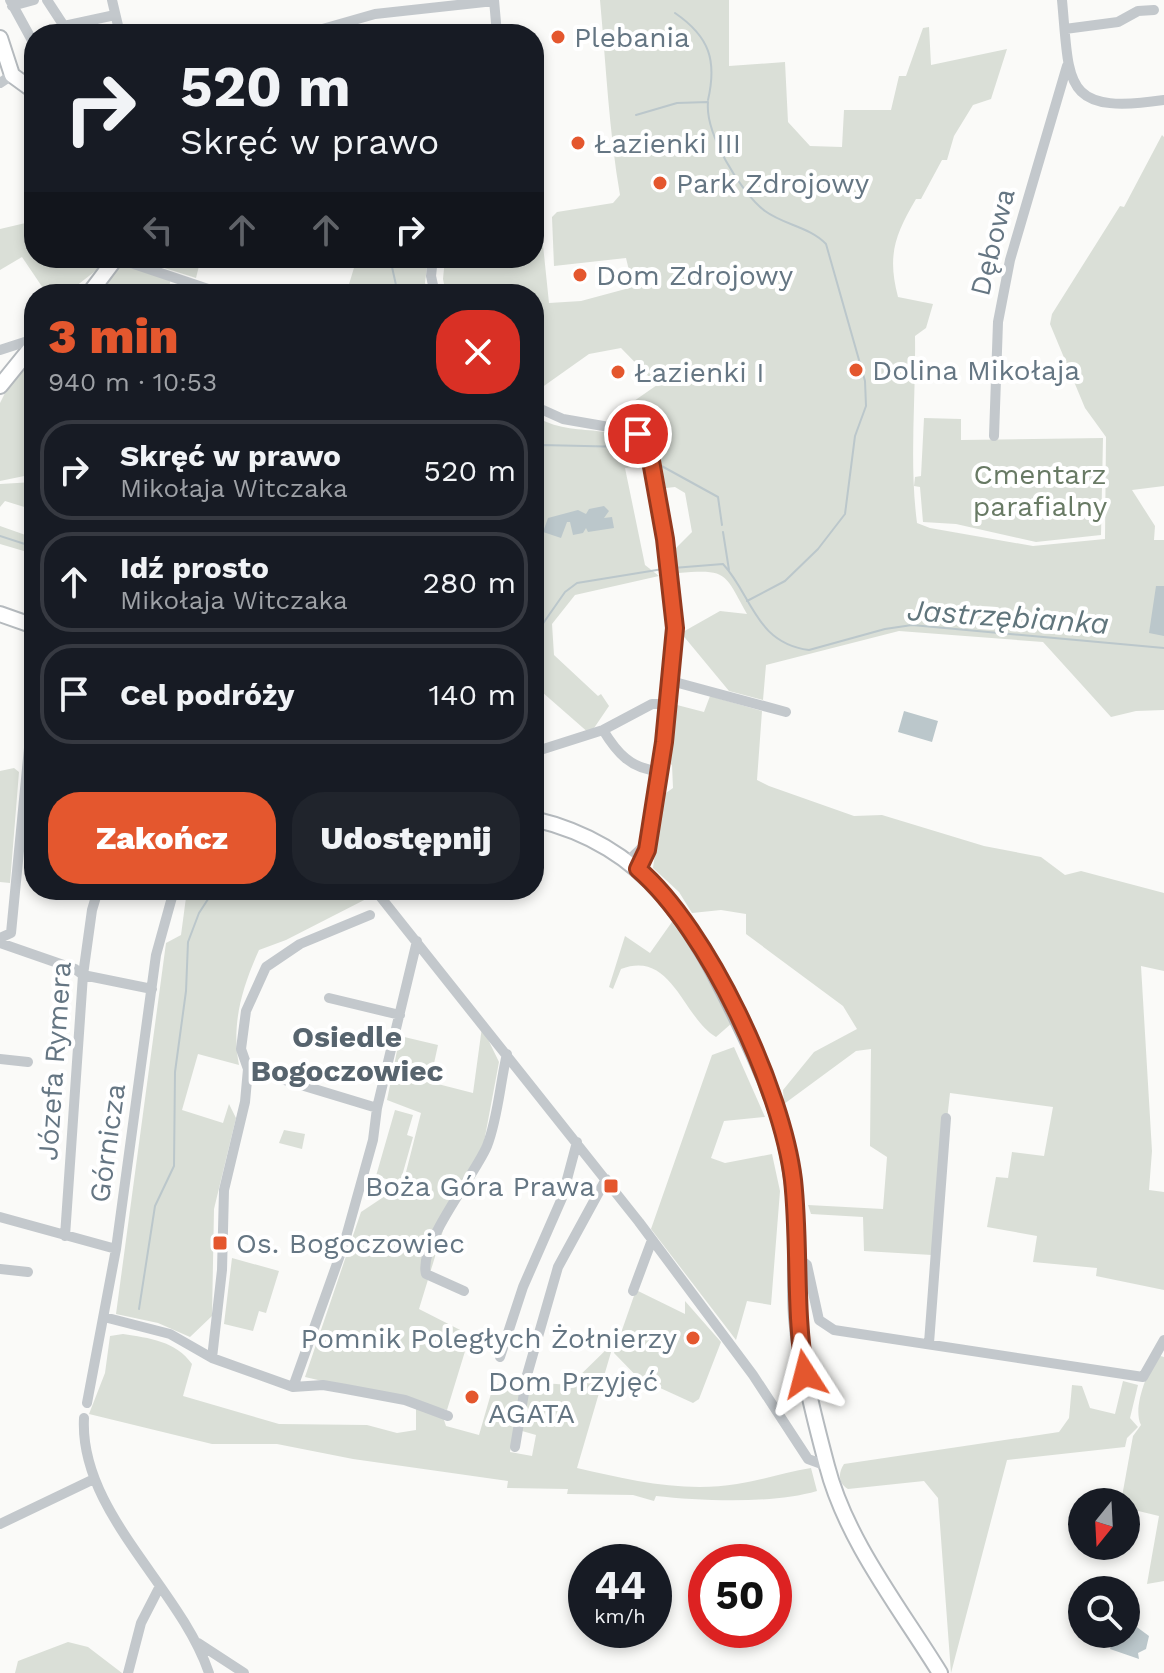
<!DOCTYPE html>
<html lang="pl">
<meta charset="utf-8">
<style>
body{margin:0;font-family:"Work Sans",sans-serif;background:#20242c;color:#f1f3f6;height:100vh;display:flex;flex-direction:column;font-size:30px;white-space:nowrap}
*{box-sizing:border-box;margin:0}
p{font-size:26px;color:#9ea1a6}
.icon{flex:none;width:44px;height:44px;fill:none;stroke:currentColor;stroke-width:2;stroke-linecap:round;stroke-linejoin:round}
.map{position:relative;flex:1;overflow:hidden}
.side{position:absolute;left:24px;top:284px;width:520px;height:616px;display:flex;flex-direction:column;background:#171b24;border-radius:32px;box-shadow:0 4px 12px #0003}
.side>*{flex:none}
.hud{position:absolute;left:24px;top:24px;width:520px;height:244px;border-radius:32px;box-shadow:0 4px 12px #0003;background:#171b24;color:#f1f3f6;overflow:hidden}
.needle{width:52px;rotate:198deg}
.tools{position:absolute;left:1068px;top:1488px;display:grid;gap:16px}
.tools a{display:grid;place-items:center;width:72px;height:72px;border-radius:50%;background:#171b24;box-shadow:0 4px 12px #0003;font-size:40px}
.speed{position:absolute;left:568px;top:1544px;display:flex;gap:16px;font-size:40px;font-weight:700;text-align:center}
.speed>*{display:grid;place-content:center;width:104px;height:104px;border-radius:50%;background:#171b24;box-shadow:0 4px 12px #0003;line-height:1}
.speed small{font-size:20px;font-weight:400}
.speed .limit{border:12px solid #d22;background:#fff;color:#111}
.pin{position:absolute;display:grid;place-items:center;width:68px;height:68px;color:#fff;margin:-34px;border:4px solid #fff;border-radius:50%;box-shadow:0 2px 8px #0007}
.me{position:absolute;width:88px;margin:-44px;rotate:351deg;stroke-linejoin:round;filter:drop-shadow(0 0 6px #0008)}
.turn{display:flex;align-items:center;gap:28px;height:168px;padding:0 24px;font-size:36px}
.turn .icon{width:104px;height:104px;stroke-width:2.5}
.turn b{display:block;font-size:56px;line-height:68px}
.lanes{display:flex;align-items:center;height:76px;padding:0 24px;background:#0003;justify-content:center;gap:40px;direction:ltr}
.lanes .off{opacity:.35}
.round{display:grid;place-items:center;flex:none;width:84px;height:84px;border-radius:32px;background:#20242c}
.summary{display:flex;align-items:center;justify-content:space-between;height:136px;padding:0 24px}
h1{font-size:48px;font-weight:800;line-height:60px;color:#e4572e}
.cta{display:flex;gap:16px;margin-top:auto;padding:16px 24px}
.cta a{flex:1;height:92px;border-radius:32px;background:#e4572e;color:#fff;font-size:32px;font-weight:800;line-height:92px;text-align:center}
.cta a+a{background:#20242c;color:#f1f3f6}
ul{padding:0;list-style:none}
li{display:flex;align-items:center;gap:24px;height:100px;margin:0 16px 12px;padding:0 8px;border:4px solid #363941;border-radius:32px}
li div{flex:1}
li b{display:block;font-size:30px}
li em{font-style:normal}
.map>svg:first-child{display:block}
</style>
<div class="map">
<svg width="1164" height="1673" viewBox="0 0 1164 1673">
<rect width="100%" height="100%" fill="#fafaf8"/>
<!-- green -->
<path fill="#dadfd7" d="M600 0H729V66L785 62 788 122 810 146 842 147 844 110H891L899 76H906L923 28 929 27 931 65 1007 49 991 99 973 105 954 136 947 160H942L921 199H916C895 235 887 255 898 297L933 304 926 328 915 336C916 399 909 461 917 523L930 528 1033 546 1105 539 1106 437 1085 408 1050 324 1052 314 1120 206 1124 207 1162 135 1164 137V486L1132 490 1155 526 1154 540H1164V710L1136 711 1111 717 1043 642 899 631 766 665 763 700 729 691 681 633 720 611 747 614C724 572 727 569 678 573L675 549 692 532 685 493 675 487 666 488 659 457 645 423 620 418 624 408 657 385 621 348 589 354 534 393V294H446L443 279 445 258H534V249L543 245 549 303 581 301 633 287 626 258 554 266 552 217 557 212 613 203 620 195C609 131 606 65 600 0Z
M34 221V258H105L103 265 66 294H47L22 257 0 270V229Z
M133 258H201L196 278Z
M357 258H428L425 283 429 294H346Z
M117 265 171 277 168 294H98Z
M34 350V474L0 481V403L10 383Z
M534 415C576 444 622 412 646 465L625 468 645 565 659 576 575 595 552 624 554 655 598 696 601 694 609 706 590 734 534 685Z
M924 418 961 419V440L1103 438 1101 535 1036 542 956 524 923 522 920 487 914 486 915 477 921 476Z
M34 482V510L5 501 0 507V484Z
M0 526 34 538V554L0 544Z
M710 696 762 711 757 780 769 786 854 816 882 815 984 846 1041 857 1065 875 1081 871 1164 893V971L1141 966 1152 1151 1149 1190 1164 1192V1290L1096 1276 1097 1268 1033 1262 1037 1236 987 1227 996 1177 1008 1178 1012 1152 1044 1156 1053 1107 950 1093 932 1255 864 1251 863 1217 811 1214 808 1205 883 1209 887 1157 870 1146 871 1049 856 1051 784 1104 783 1090 814 1052 857 1029 843 1006 746 934V914L721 910 692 913 679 892 653 868 663 795 673 788 672 765 667 762 677 705 704 712Z
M14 768 19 772 10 883 0 882V771Z
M187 890H370L374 895 286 940 259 950C242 988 231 1024 239 1065L198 1054 182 1110 223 1123 229 1104 236 1118 214 1209 212 1316 190 1337 158 1323 116 1314 166 943 181 935Z
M674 919 732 1023 716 1037C683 1018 672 949 621 969L613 989 609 987 625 936 650 953Z
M482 1027 499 1062 484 1142 445 1224 419 1309 470 1335 447 1410 305 1377 361 1212 403 1184 421 1113 387 1100 400 1036 438 1045 430 1082 473 1093Z
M734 1047 765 1117 724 1121 711 1158 725 1163 772 1154 780 1191 771 1305 747 1301 736 1340 651 1229 712 1055Z
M395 1110 413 1115 407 1135 413 1137 400 1183 376 1176Z
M284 1130 305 1134 302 1149 279 1143Z
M232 1258 279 1271 266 1313 259 1311 253 1331 224 1324Z
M636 1290 685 1314V1301L721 1342 699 1399 693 1403 658 1387 649 1389 614 1353Z
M123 1334C149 1338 176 1341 192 1364L183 1396 279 1424 367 1425 397 1433 416 1430V1406L443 1417 446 1426 479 1435 494 1383 520 1392 510 1452 532 1456 536 1435 522 1431 529 1382 570 1385 614 1342 577 1468C629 1480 684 1493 737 1484 762 1480 786 1472 811 1468L817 1491C773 1504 702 1501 656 1496L654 1501 633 1495 567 1494 568 1489 507 1488 508 1481 353 1459 277 1444H212L89 1414 105 1373 110 1336Z
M1157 1355 1164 1357V1581L1147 1584 1159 1516 1126 1508V1502H1121L1133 1436 1141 1425C1132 1407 1148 1372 1157 1355Z
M1123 1381 1138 1385 1130 1418 1138 1427 1127 1438 1125 1447 1007 1460 951 1673 938 1498 924 1481 848 1489C838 1483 838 1473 844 1464L1059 1432 1069 1418 1072 1385 1082 1386 1090 1408 1115 1414Z
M68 1642 88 1647 122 1673H15L18 1661Z"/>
<!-- water -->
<path fill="#bbc7cb" d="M604 506 609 511 604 518 612 517 614 528 588 532 586 528 583 533 573 535 570 522H567L561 538 543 532 548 518 578 510 586 514 589 509Z
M1156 586H1164V636L1149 633Z
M904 711 938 721 932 742 898 732Z
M1130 1622 1149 1636 1146 1649 1138 1653 1139 1659 1110 1649 1116 1634H1126V1624Z"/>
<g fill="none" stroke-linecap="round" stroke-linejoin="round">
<!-- stream -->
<path stroke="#bbc7cb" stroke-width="2" d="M675 13C710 37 717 61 708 100
M636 115 677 103 708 102C705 133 740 192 765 211 784 225 810 227 826 244L865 381 866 406 855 436 845 514 818 549 785 581 747 601
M390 258 398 294
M534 451 541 445 628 447 644 456
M658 464 718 497 722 525
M723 532 729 570
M0 536 34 547
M673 568 723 564C752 595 755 643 809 650L885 629 912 625 1164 648
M535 635 565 592 577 583 663 569
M139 1309 155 1206 174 1166 175 1072 186 991 188 942 199 913 214 890"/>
<defs>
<path id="major" d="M0 38 12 75 34 91
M89 294 116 258
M0 386 34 344
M0 614 34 626
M534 819C649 846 692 925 740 1024 764 1074 785 1122 792 1178 799 1224 794 1271 797 1317 801 1367 814 1417 827 1466 846 1540 900 1608 940 1673"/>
</defs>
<!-- major casing -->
<use href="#major" stroke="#b5babe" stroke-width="18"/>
<!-- minor -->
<path stroke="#c3c8cc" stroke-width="10" d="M10 0 34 44
M47 0 64 26 115 15
M112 0 120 34
M494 0 497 34
M1062 0C1070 85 1062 115 1164 100
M12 6 34 0
M1065 29 1118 22 1138 11 1154 10
M305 34 375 14 494 1
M0 83 12 75
M116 258 223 294
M433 258 431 276 435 294
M0 350 34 339
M534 406 563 419 632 431 642 440 651 461 665 539 675 628 664 742 649 839 638 869
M994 436 998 322 1010 260 1067 66
M671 681 786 712
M603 730C617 753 631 769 659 771
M534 752 603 730 652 704H669
M628 861 647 843
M375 890 639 1222 753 1375 808 1459 827 1466
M0 938 11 933 29 748 34 738
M0 943 75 969 83 975 152 989
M329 998 400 1015
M0 1059 28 1062
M248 1069 377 1108
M0 1217 116 1249
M65 1236 83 975 92 910 98 890
M797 1257 807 1265 819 1320 834 1330 1143 1377 1164 1340
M0 1269 28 1272
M464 1291 426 1274C418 1244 475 1175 487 1146 498 1118 500 1083 507 1054
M633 1291 652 1240
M104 1317 170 1334 212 1358 293 1387 323 1385 346 1389 405 1400 448 1416
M929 1343 946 1118
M500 1357 523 1287 562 1198 577 1142
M212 1358 222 1270 224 1190 245 1102 248 1069 241 1049 246 1011 266 967 300 944 370 915
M293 1387 344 1244 373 1140 377 1108 417 941
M87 1403 116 1249 156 955 174 890
M84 1418C79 1512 180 1587 209 1673
M515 1447 527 1375 558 1267 606 1179
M0 1524 94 1479
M198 1643 244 1673
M128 1673 141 1623 160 1586"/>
<!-- major -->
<use href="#major" stroke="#fff" stroke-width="14"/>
</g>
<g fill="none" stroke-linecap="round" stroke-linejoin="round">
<defs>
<path id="route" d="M638 434 651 461 665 539 675 628 664 742 647 850 638 869C708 929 782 1089 793 1180 800 1244 794 1309 805 1374"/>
</defs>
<!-- route casing -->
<use href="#route" stroke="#94391e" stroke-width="20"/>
<!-- route -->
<use href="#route" stroke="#e4572e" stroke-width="14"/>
</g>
<!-- markers -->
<g fill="#e4572e" stroke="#fff" stroke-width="3">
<circle cx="558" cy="37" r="8"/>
<circle cx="578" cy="143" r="8"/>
<circle cx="660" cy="183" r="8"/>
<circle cx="580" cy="275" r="8"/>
<circle cx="856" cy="370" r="8"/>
<circle cx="618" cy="372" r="8"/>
<rect x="603" y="1178" width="16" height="16" rx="4"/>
<rect x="212" y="1235" width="16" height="16" rx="4"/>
<circle cx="693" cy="1338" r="8"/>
<circle cx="472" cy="1397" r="8"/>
</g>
<g text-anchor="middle" stroke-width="8" stroke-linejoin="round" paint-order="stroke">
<!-- poi labels -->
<g font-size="28" fill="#657683" stroke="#fff" text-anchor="start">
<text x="574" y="47">Plebania</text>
<text x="594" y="153">Łazienki III</text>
<text x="676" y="193">Park Zdrojowy</text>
<text x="596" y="285">Dom Zdrojowy</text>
<text x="872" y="380">Dolina Mikołaja</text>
<text x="634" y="382">Łazienki I</text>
<text x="595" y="1196" text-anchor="end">Boża Góra Prawa</text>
<text x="236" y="1253">Os. Bogoczowiec</text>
<text x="677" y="1348" text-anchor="end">Pomnik Poległych Żołnierzy</text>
<text x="488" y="1391">Dom Przyjęć<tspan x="488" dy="32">AGATA</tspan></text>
</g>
<!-- street labels -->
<g font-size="28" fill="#657683" stroke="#fff">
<text transform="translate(992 242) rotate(-76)" y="10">Dębowa</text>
<text transform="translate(54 1061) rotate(-86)" y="10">Józefa Rymera</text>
<text transform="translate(107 1143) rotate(-82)" y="10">Górnicza</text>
</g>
<!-- park labels -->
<g font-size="28" fill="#687a64" stroke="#fff">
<text x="1040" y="484">Cmentarz<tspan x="1040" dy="32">parafialny</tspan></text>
</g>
<!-- water labels -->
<g font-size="30" font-style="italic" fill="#60757c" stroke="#fff">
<text transform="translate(1008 617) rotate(4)" y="10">Jastrzębianka</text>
</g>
<!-- neighbourhood labels -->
<g font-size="30" font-weight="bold" fill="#57646e" stroke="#fff">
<text x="347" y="1047">Osiedle<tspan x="347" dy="34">Bogoczowiec</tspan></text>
</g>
</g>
</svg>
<div class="tools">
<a><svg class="needle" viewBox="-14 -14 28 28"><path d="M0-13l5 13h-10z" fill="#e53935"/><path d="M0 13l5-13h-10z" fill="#9ea1a6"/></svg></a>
<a><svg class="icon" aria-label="search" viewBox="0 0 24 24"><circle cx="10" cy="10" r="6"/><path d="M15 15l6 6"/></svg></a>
</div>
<div class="speed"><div>44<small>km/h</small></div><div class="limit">50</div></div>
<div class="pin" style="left:638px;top:434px;background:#d93025"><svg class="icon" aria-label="arrive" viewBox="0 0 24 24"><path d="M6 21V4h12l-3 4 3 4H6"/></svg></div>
<svg class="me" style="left:805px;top:1374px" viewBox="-20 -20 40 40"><path d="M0-17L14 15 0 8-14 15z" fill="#e4572e" stroke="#fff" stroke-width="4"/></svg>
<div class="hud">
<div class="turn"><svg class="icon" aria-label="right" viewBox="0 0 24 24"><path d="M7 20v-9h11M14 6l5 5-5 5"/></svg><div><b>520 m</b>Skręć w prawo</div></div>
<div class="lanes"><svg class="icon off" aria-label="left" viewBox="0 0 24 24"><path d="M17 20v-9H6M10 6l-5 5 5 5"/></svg><svg class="icon off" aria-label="ahead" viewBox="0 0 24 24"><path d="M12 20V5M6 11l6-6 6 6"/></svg><svg class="icon off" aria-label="ahead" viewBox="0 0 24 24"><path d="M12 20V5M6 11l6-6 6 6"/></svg><svg class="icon" aria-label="right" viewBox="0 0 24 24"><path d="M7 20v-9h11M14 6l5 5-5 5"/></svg></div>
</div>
<section class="side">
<div class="summary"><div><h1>3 min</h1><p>940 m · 10:53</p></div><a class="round" style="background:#d93025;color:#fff"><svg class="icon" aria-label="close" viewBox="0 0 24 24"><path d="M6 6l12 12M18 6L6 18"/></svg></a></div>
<ul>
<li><svg class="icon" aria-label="right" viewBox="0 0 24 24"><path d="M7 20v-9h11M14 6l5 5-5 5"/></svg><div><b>Skręć w prawo</b><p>Mikołaja Witczaka</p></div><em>520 m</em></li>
<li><svg class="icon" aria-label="ahead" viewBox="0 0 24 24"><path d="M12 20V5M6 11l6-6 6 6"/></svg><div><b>Idź prosto</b><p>Mikołaja Witczaka</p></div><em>280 m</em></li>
<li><svg class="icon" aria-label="arrive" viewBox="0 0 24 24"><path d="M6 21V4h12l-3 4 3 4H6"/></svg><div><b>Cel podróży</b></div><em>140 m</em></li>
</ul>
<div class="cta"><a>Zakończ</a><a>Udostępnij</a></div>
</section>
</div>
